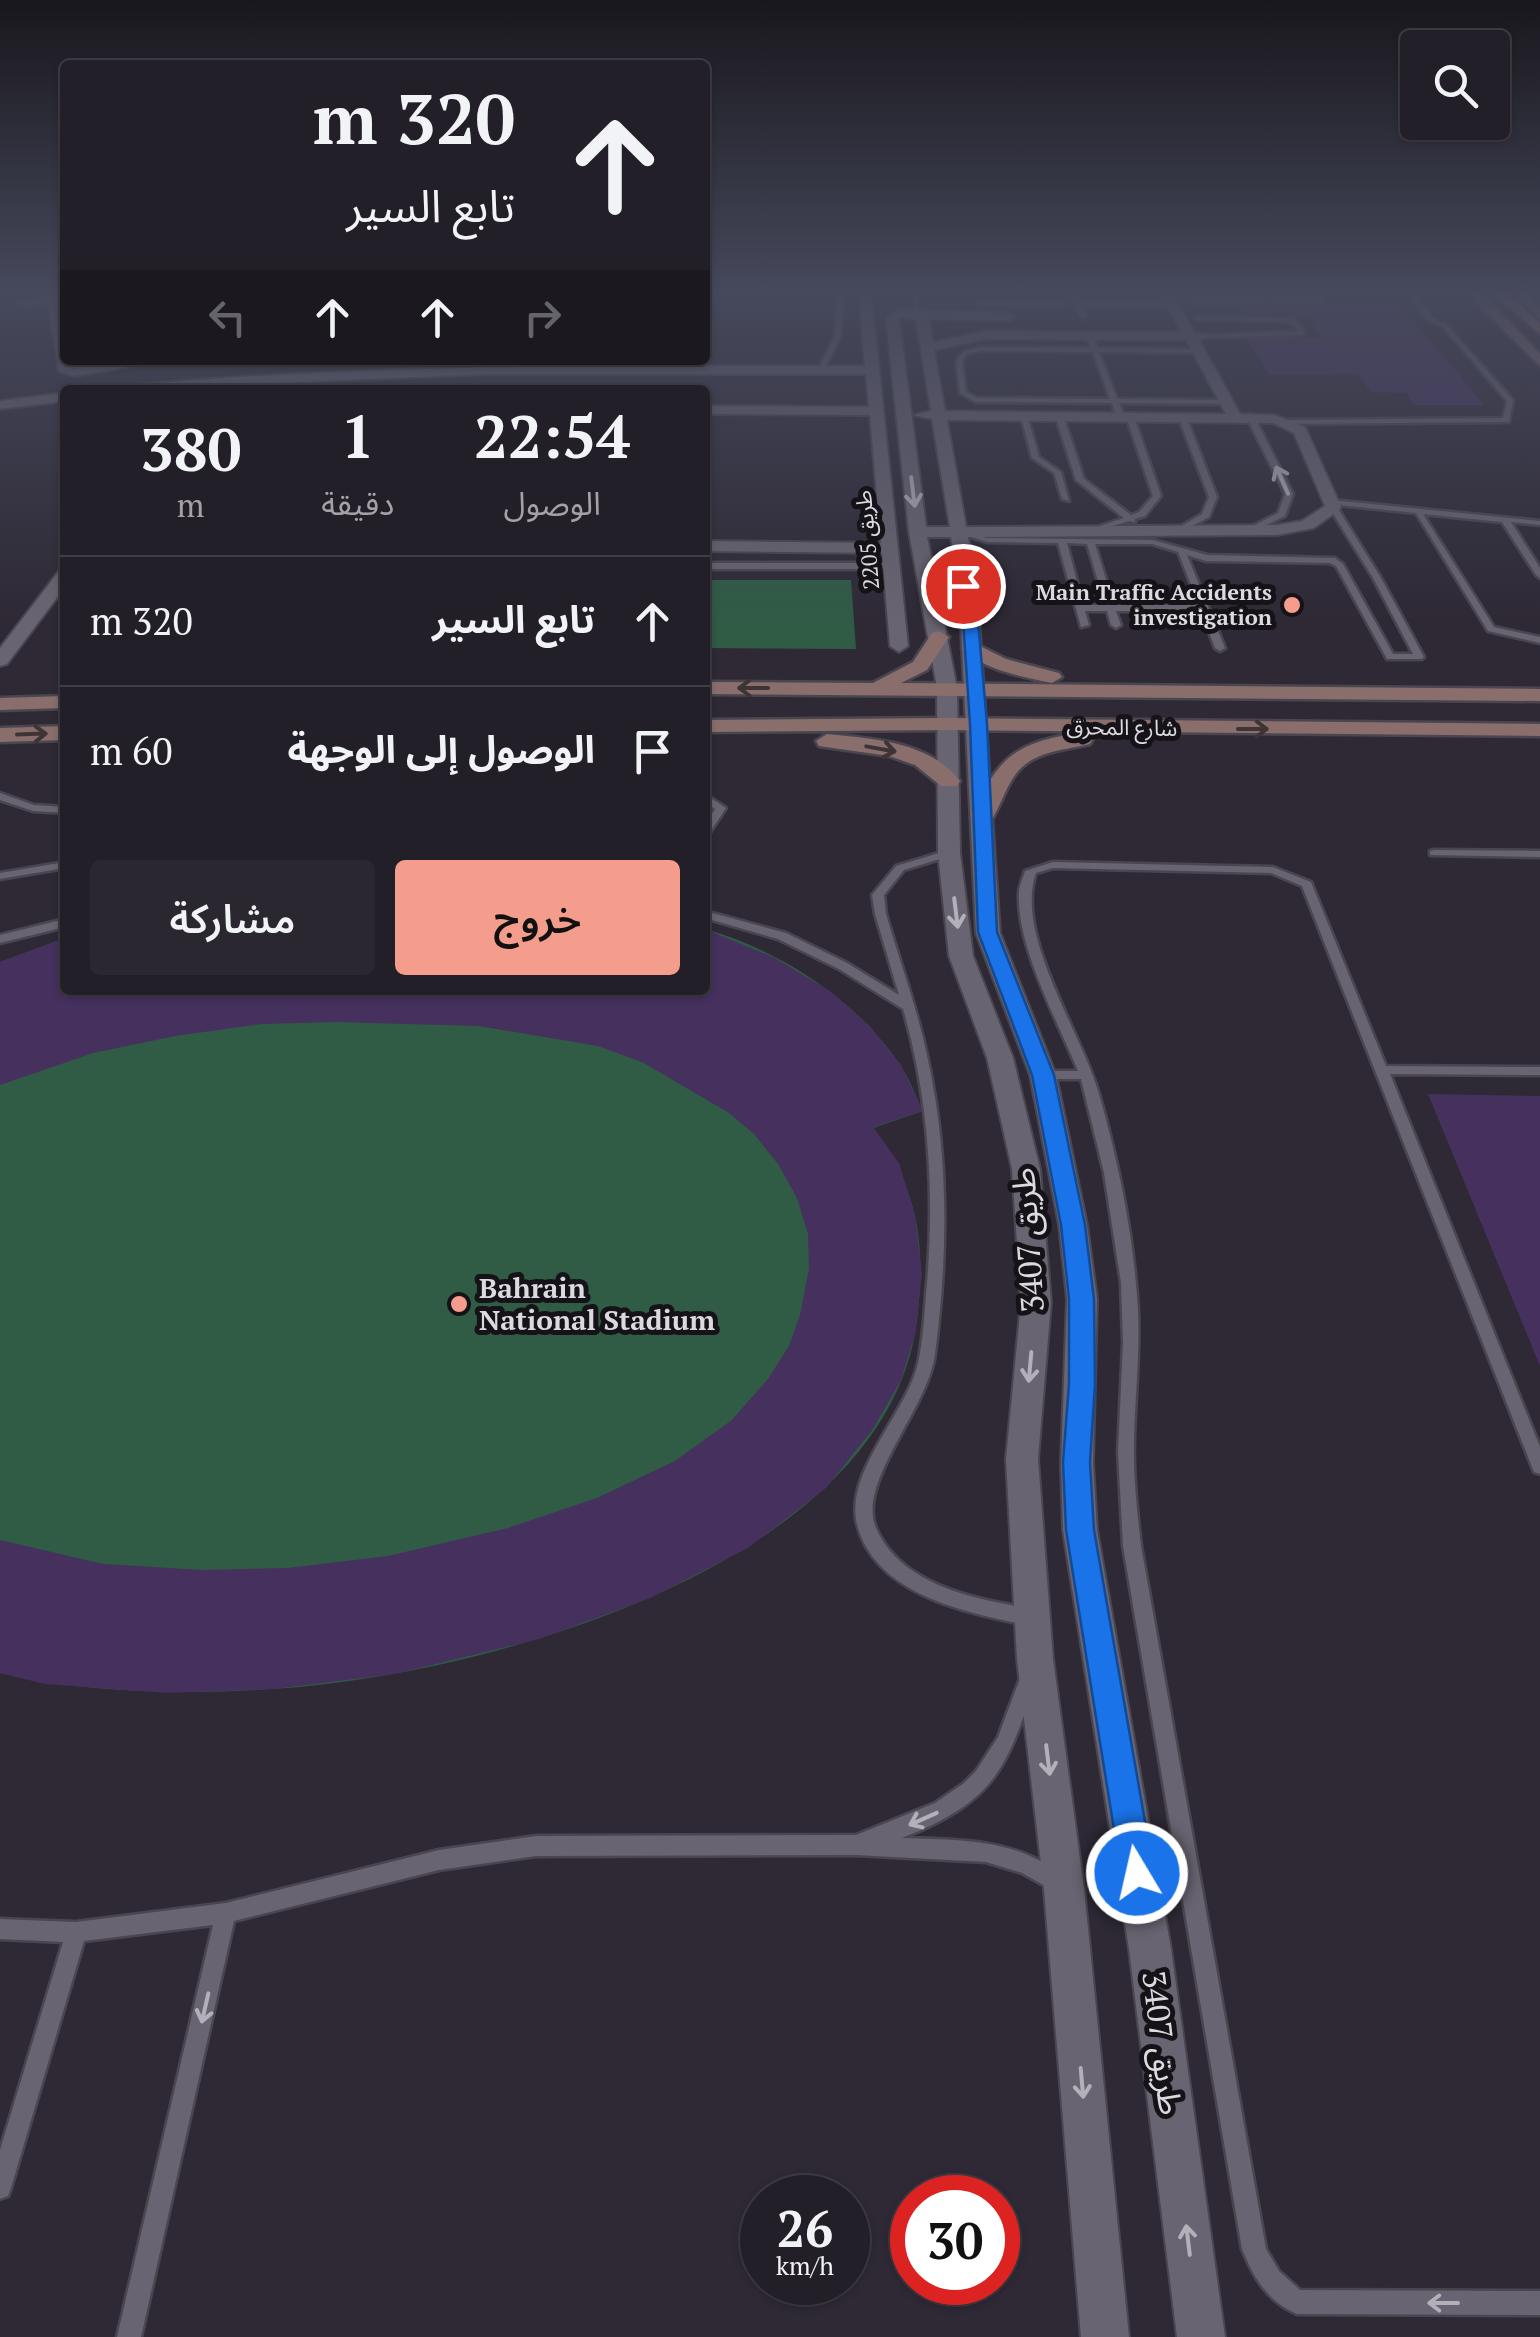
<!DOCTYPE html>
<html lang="ar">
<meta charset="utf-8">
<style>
body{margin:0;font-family:"PT Serif","Noto Sans Arabic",serif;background:#2a2730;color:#f1f3f6;direction:rtl;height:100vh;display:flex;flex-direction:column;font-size:38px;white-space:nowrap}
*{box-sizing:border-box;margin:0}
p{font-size:32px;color:#a2a2a8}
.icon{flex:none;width:55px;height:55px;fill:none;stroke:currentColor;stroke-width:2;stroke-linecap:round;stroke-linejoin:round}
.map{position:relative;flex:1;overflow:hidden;direction:ltr}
.drawer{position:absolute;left:60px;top:385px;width:650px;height:610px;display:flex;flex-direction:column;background:#221f28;border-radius:10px;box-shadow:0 2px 8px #0004,0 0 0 2px #3f3d45;direction:rtl}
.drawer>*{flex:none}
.top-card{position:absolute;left:60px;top:60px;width:650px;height:305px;border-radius:10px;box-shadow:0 2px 8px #0004,0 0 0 2px #3f3d45;direction:rtl;background:#221f28;color:#f1f3f6;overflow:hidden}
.controls{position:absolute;left:1400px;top:30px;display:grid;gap:20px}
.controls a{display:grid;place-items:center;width:110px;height:110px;border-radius:10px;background:#221f28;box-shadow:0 2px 8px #0004,0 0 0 2px #3f3d45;font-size:50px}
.speed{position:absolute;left:740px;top:2175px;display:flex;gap:20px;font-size:50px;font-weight:700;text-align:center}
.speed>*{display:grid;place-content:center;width:130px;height:130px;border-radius:50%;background:#221f28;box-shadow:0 2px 8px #0004,0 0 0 2px #3f3d45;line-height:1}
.speed small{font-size:25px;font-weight:400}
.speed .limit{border:15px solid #d22;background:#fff;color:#111}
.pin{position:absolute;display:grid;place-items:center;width:85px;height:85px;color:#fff;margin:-42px;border:5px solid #fff;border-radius:50%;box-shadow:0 2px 10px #0007}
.me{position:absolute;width:110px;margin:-55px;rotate:351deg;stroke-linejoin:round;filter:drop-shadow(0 0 8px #0008)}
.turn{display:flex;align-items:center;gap:35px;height:210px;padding:0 30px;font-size:45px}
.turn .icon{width:130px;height:130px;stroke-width:2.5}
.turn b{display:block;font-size:70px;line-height:85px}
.lanes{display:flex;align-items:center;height:95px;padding:0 30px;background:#0003;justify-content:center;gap:50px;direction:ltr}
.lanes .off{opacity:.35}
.eta{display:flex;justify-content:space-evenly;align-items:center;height:170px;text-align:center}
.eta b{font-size:60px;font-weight:600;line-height:70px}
.cta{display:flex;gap:20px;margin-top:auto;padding:20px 30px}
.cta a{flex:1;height:115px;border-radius:10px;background:#f49d8d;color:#111;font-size:40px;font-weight:600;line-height:115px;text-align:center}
.cta a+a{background:#2a2730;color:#f1f3f6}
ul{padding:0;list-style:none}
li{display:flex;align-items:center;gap:30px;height:130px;padding:0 30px;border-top:2px solid #3f3d45}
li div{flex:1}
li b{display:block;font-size:38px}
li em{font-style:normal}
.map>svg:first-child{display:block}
</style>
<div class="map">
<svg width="1540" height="2337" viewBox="0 0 1540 2337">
<rect width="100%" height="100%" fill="#2e2935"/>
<!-- green -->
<path fill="#305b45" d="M705 580H851L856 649 705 648Z
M705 929C779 950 855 999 899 1063 909 1077 915 1095 923 1111L873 1128C919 1190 926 1245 917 1320 887 1568 477 1677 271 1689 181 1695 88 1693 0 1673V962L65 938V990H705Z"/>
<!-- building -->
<path fill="#45305e" d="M1399 303 1484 405H1414L1407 393 1371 392 1358 374 1269 375 1246 338H1323L1309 318 1246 317 1239 307Z
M705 929 775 958 830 991 869 1025 901 1065 923 1111 873 1127 899 1163 915 1215 922 1274 915 1334 901 1380 873 1429 826 1488 748 1548 648 1599 539 1639 395 1674 273 1689 167 1693 45 1684 0 1673V1540L103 1564 202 1570 288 1568 388 1556 508 1528 597 1498 675 1461 732 1420 768 1379 789 1346 800 1315 809 1269 808 1234 797 1198 778 1164 754 1134 729 1113 644 1063 598 1046 479 1026 336 1022 262 1024 175 1036 93 1053 0 1085V962L65 938V990H705Z
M1428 1094 1540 1096V1366Z"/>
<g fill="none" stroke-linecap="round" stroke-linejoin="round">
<defs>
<path id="lane" d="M837 292H843L841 336 824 370 821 372 818 370 835 336Z
M912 292H918L920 316 915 315Z
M1070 292H1076L1080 302H1173L1176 304 1173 306H1082L1086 317 1083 319 1080 317Z
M1316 292H1322L1324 300 1317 303H1189L1186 301 1189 299H1316L1319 298Z
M1406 292H1412L1432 318 1446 324 1513 400 1509 422 1283 424 1282 422 1286 420 1503 418 1507 401 1442 326 1428 320Z
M979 302H1064L1067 304 1064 306 977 305Z
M1195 317 1287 318 1298 322 1305 333 1302 335 1206 338 1204 335 1298 331 1294 324 1286 322 1197 320Z
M1090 334 1093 336 1098 348 1198 349 1201 351 1198 353 1099 352 1117 399 1226 400 1230 402 1226 404 1119 403 1124 416 1120 418 1116 416 1112 403 976 402 960 393 956 361 963 352 981 347 1091 348 1087 336ZM981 351 1093 352 1110 399 977 398 966 392 962 361 967 354Z
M1020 413 1027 415 1039 457 1061 472 1069 501 1062 499 1054 473 1032 458Z
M1059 413 1063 415 1084 479 1131 515 1139 512 1153 496 1126 416 1133 414 1161 496 1145 516 1135 519V522L1129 521 1094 532V528L1124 518 1076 480 1055 415Z
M1182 414 1186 416 1217 497 1209 517 1181 532 1177 530 1178 528 1202 514 1209 497 1178 416Z
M1250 414 1254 416 1293 494 1285 516 1252 532 1248 530 1249 528 1278 513 1285 494 1246 416Z
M1332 500 1540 521V525L1511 522 1540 568V578L1536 575 1502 522 1423 514 1494 627 1540 637V643L1488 631 1416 513 1329 504V500Z
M1333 505 1337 507 1381 578 1424 657 1422 659H1387L1336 566 1330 563 1206 561 1187 555 1225 648 1220 651 1215 648 1201 611H1116L1121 625 1116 628 1111 625 1107 611H1085L1089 625 1081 627 1058 543 987 542 955 532 959 530 987 538 1153 540 1207 555 1335 558 1343 564 1393 654H1413L1373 578 1329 507ZM1067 543 1087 544 1105 605H1083ZM1095 544H1152L1178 552 1199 605H1114Z
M705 563H892L896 566 892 569H705Z
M0 793 34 805 65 807V813L33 811 0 800Z
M705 794 726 808 709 834 705 835V824L715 809 705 802Z
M949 850 954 853 953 855 904 870 884 895 886 914C900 963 918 1010 928 1060 949 1156 948 1256 935 1354 929 1407 856 1483 876 1528 895 1572 943 1590 986 1600 1003 1604 1021 1606 1037 1612L1040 1618 1037 1624 1031 1626C969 1613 875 1596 857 1524 844 1472 907 1413 918 1363 923 1341 924 1318 926 1295 935 1199 930 1102 903 1009L839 969 778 939 705 918V911L786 933 847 963 899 995 875 914 872 895 896 866Z
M1434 850 1540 851V857L1430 855V851Z
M65 862V868L0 879V873Z
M1053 862 1273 867 1311 882 1386 1066 1540 1067V1075L1390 1074 1540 1447V1474L1534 1472 1532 1467 1302 886 1271 873 1053 868 1036 873C1014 935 1082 1033 1099 1094 1119 1164 1134 1238 1138 1311 1140 1354 1135 1397 1134 1440 1133 1475 1137 1511 1141 1546L1266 2249 1279 2271 1300 2290 1540 2291V2315L1297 2314C1267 2301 1254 2278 1242 2249L1123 1546 1118 1452 1123 1343 1121 1283 1104 1173 1081 1079H1043L1037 1075 1043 1071H1078C1058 1022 1016 945 1019 893 1019 886 1023 878 1025 871Z
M65 919V927L0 943V935Z
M1028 1670 1034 1673 1037 1679C1005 1770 997 1800 902 1838 951 1840 1004 1838 1047 1865 1056 1870 1060 1872 1064 1881L1061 1888 1054 1891 1022 1873 986 1862 856 1855 536 1856 439 1870 234 1921 141 2337H117L213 1925 84 1941 11 2188 8 2196 0 2199V2150L63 1942 0 1939V1919L76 1922 226 1903 439 1850 536 1836 856 1835 935 1803 964 1783 976 1771 998 1737 1022 1673Z"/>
<path id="street" d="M0 292H14L3 297Z
M859 292H871L908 646 899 652 890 646 882 553 705 551V541L881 543 870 415 705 414V406L869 407 866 374H485L119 390 126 386C372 363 619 366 865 366Z
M1160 292H1172L1194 332 1212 336 1199 340 1240 414 1275 415 1305 427 1341 507 1339 510 1314 528 1277 535 968 537 977 587 1000 933 1056 1075 1087 1225 1097 1299 1093 1463 1097 1530 1171 1949 1225 2337H1177L1129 1949 1063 1530 1061 1463 1067 1299 1059 1225 1030 1075 976 933 959 587 951 537H927L957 688 960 853 973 956 1013 1058 1040 1169 1051 1302 1038 1459 1053 1659 1084 1889 1129 2337H1081L1044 1889 1017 1659 1006 1459 1021 1302 1012 1169 987 1058 949 956 938 853 937 688 909 532 886 318 900 309 1010 313 1016 317 1010 321 929 319 933 342 987 331 1181 332ZM902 317 916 320 931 411 914 415 932 419 950 527H926L899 319ZM987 339 1186 340 1226 414 945 411 934 350ZM947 420 1273 423 1294 433 1325 506 1302 521 1277 525 966 527Z
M65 294V302H61L65 360H70V366L155 360 153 363 73 376 59 371 48 303 24 306 18 302Z
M65 393V401L0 409V401Z
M65 570V587L7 664 0 666V648L59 571Z"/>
<path id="secondary" d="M1466 292H1481L1540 354V366Z
M1511 292H1526L1540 307V319Z
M939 631 949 637 927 670 901 683 1540 689V701L705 694V682L873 683 913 662 932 633Z
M972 642 1006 659 1059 673 1062 677 1052 683C1022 676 984 671 962 648Z
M65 696V708L0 710V698Z
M947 718 1540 724V736L947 730 705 732V720Z
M65 726V740L0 742V728Z
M1082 732 1090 734 1093 739 1090 744C1061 751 1030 751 1013 778 1004 792 1000 807 991 821H975L971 816C999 755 1016 743 1082 732Z
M827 734C873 739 929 741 960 781L957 786H941L915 765 889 756 819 746 816 741Z"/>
<path id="primary" d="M1491 292H1506L1540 323V334Z"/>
</defs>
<!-- lane casing -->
<use href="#lane" stroke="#49464f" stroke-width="5"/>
<!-- street casing -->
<use href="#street" stroke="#49464f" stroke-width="4"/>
<!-- secondary casing -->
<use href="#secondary" stroke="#49464f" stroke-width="5"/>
<!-- primary casing -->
<use href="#primary" stroke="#49464f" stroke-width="5"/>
<!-- lane -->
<use href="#lane" fill="#696471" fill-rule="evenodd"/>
<!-- street -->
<use href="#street" fill="#696471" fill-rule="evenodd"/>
<!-- secondary -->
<use href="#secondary" fill="#896e6c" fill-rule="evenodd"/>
<!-- primary -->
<use href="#primary" fill="#a97867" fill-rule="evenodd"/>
</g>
<!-- one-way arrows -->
<defs><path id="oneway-shaft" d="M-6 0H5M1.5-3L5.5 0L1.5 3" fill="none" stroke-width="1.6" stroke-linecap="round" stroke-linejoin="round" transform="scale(2.5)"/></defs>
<g stroke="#b4b0ba">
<use href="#oneway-shaft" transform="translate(1282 480) rotate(-114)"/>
<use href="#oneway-shaft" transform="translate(913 492) rotate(83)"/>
<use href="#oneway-shaft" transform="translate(956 913) rotate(83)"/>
<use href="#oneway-shaft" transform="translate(1030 1367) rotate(95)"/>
<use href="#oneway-shaft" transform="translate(1048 1760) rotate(83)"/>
<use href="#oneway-shaft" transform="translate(923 1819) rotate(156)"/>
<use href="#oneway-shaft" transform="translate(205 2008) rotate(103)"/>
<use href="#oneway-shaft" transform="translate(1082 2083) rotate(85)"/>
<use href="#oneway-shaft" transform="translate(1188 2240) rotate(-97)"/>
<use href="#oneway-shaft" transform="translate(1443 2303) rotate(180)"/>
</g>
<g stroke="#3e3335">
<use href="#oneway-shaft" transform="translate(753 688) rotate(180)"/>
<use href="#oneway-shaft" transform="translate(1253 729)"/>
<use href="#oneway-shaft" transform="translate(32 734) rotate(-2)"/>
<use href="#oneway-shaft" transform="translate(881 749) rotate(10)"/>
</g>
<!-- sky -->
<linearGradient id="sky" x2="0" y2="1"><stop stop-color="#19171d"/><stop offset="0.47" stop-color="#46495c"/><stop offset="1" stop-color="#46495c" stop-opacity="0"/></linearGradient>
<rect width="1540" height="619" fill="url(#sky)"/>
<!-- route -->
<path fill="#1a73e8" stroke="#114b97" stroke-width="2.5" d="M963 581 975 587 987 724 997 932 1054 1075 1085 1225 1094 1299 1095 1384 1090 1462 1094 1530 1154 1873 1149 1885 1137 1889 1126 1885 1121 1873 1066 1530 1063 1462 1069 1384V1299L1061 1225 1032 1075 978 932 970 724 961 590 956 586Z"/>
<!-- markers -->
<g fill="#f49d8d" stroke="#151318" stroke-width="4">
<circle cx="1292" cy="605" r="10"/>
<circle cx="459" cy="1304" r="10"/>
</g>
<g text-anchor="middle" stroke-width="10" stroke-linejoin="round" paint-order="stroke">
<!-- far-street labels -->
<g font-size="22" fill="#dcd9e1" stroke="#151318">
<text transform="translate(867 540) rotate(-95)" y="8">طريق 2205</text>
<text transform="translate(1122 727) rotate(1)" y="8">شارع المحرق</text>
</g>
<!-- far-poi labels -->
<g font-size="22" font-weight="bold" fill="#dcd9e1" stroke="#151318" text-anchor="end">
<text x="1272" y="600">Main Traffic Accidents<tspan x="1272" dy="25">investigation</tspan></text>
</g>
<!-- poi labels -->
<g font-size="28" font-weight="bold" fill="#dcd9e1" stroke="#151318" text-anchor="start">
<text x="479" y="1298">Bahrain<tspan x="479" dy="32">National Stadium</tspan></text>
</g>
<!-- near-street labels -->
<g font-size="32" fill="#dcd9e1" stroke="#151318">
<text transform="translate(1028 1240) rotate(-94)" y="11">طريق 3407</text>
<text transform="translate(1162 2043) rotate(83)" y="11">طريق 3407</text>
</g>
</g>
</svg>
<div class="controls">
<a><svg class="icon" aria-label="search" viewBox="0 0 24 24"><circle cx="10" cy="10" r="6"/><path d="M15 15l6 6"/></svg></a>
</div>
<div class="speed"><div>26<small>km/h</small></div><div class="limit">30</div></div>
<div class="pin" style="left:963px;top:586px;background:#d93025"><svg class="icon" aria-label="arrive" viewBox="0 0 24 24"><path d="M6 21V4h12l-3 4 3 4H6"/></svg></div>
<svg class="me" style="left:1137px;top:1873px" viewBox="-20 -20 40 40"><circle r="17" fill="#1a73e8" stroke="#fff" stroke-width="3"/><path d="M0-11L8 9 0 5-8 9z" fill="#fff"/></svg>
<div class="top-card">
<div class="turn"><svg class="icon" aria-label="ahead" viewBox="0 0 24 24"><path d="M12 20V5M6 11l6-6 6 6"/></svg><div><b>320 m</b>تابع السير</div></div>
<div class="lanes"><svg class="icon off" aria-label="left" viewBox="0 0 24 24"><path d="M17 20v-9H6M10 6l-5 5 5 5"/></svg><svg class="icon" aria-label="ahead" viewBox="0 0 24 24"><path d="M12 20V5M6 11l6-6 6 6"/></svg><svg class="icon" aria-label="ahead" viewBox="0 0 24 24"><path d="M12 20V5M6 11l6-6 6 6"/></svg><svg class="icon off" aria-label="right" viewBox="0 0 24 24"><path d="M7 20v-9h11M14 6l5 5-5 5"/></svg></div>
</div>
<section class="drawer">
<div class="eta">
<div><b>22:54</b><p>الوصول</p></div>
<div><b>1</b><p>دقيقة</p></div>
<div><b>380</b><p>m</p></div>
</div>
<ul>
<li><svg class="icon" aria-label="ahead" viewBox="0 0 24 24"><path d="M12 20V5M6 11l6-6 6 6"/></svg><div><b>تابع السير</b></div><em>320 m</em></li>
<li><svg class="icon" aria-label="arrive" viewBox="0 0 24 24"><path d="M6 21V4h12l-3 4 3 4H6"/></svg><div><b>الوصول إلى الوجهة</b></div><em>60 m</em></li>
</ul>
<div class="cta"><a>خروج</a><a>مشاركة</a></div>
</section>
</div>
